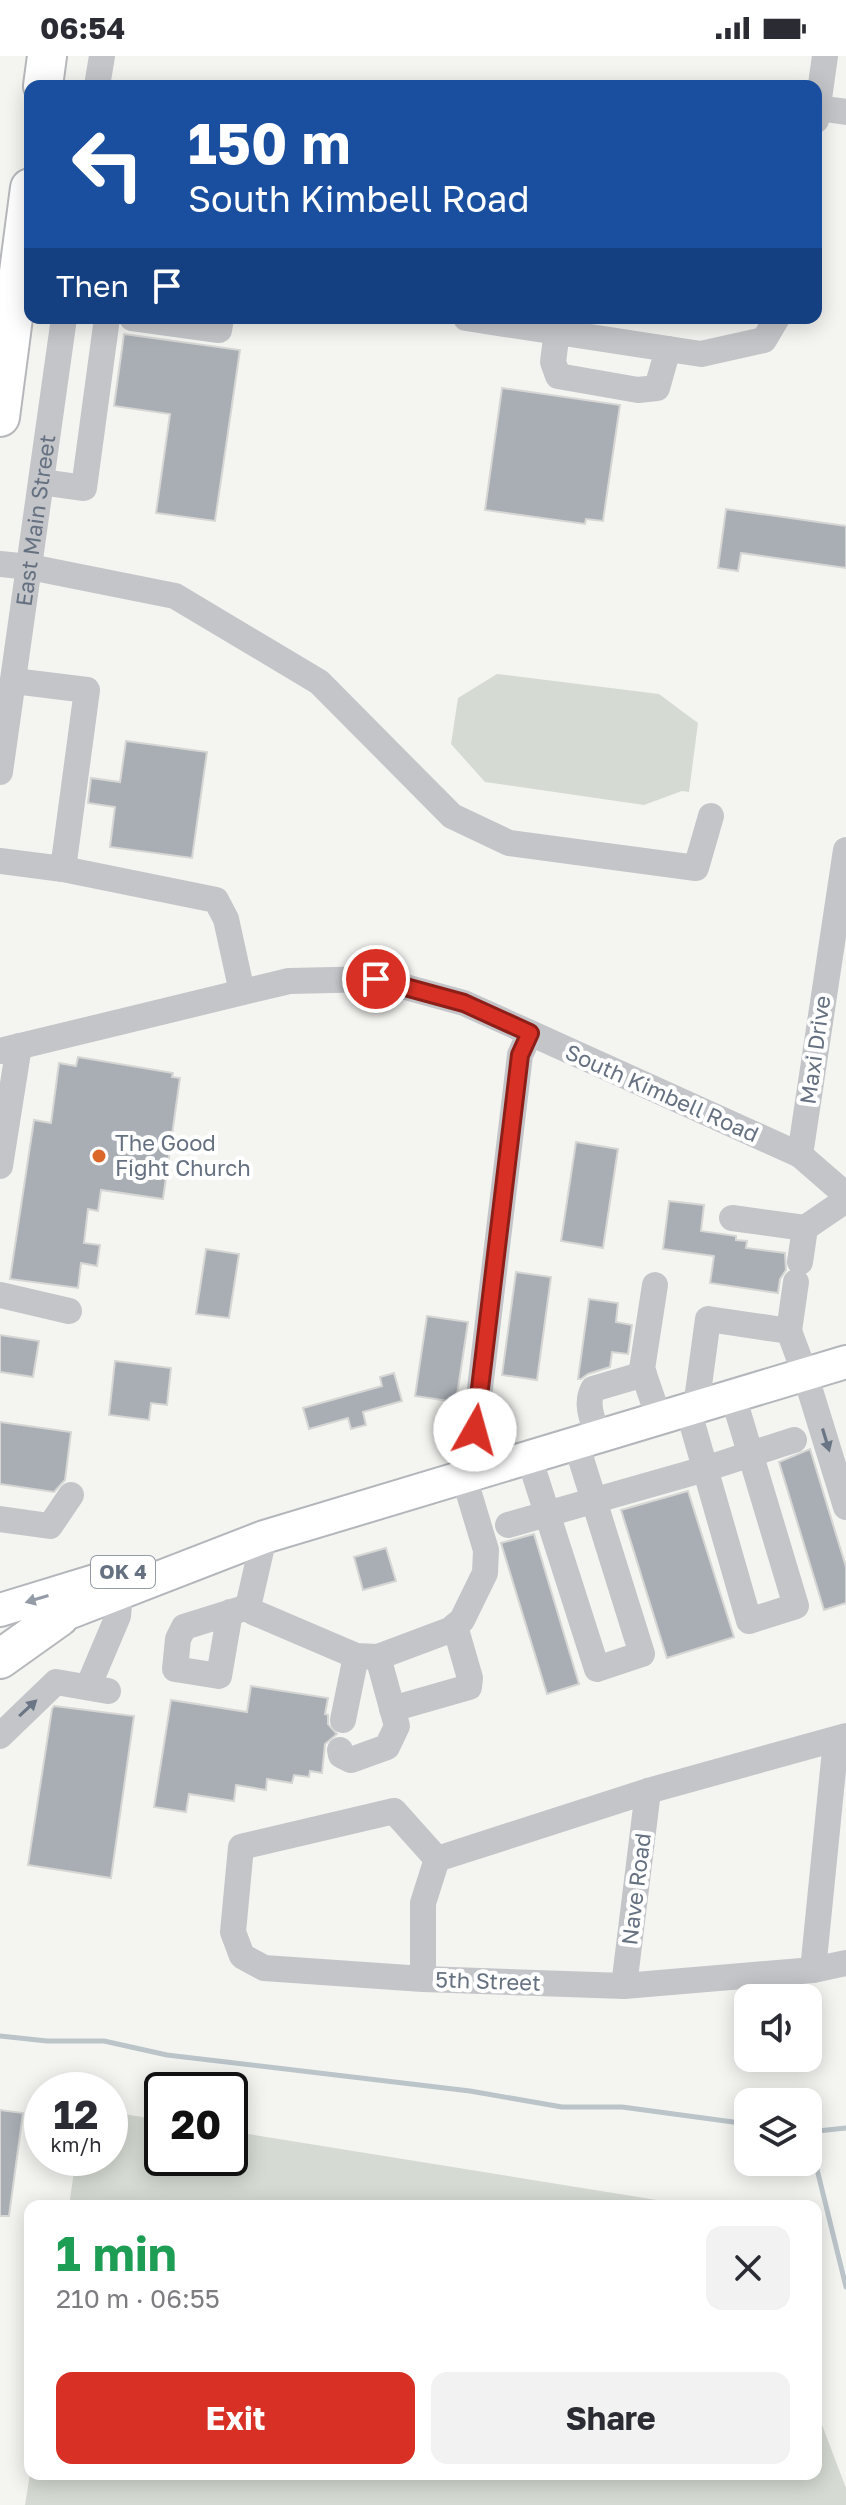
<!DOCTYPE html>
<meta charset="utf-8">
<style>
body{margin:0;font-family:"Golos Text",sans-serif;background:#f2f2f3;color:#2b2b33;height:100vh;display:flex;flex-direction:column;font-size:30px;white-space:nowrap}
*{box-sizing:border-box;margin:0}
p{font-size:26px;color:#7c7c81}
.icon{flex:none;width:44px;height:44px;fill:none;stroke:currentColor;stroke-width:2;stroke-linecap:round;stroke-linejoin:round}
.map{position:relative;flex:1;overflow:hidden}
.sheet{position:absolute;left:24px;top:2144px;width:798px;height:280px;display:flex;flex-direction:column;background:#fff;border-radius:16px;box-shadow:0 4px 20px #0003}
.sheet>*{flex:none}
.guide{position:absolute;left:24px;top:24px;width:798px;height:244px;border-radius:16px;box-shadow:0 4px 20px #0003;background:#1a4fa0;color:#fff;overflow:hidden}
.fabs{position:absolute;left:734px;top:1928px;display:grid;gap:16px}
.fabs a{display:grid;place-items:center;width:88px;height:88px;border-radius:16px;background:#fff;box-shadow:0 4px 20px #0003;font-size:40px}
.speed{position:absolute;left:24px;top:2016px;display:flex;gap:16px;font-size:40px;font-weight:700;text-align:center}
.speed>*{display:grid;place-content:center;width:104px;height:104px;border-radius:50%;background:#fff;box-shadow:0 4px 20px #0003;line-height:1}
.speed small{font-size:20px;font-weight:400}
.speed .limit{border:4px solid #111;border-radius:12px;background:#fff;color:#111}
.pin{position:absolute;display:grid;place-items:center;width:68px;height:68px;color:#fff;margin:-34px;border:4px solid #fff;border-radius:50%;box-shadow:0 2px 8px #0007}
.me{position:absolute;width:88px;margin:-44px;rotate:7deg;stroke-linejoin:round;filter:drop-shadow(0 0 6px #0008)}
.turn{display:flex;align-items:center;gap:28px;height:168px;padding:0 32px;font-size:36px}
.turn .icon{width:104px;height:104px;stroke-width:2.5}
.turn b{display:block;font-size:56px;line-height:68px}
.then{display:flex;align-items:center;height:76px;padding:0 32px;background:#0003;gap:16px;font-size:30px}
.round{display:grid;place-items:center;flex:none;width:84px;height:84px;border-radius:16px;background:#f2f2f3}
.head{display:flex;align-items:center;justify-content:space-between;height:136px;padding:0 32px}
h1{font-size:48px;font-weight:700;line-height:60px;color:#1e9e55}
.cta{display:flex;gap:16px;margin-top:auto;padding:16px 32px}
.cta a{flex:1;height:92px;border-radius:16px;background:#d93025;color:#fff;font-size:32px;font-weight:700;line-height:92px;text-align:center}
.cta a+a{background:#f2f2f3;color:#2b2b33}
.status{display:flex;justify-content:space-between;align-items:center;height:56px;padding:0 40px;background:#fff;direction:ltr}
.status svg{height:22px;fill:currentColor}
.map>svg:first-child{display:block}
</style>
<div class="status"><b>06:54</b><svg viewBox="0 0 49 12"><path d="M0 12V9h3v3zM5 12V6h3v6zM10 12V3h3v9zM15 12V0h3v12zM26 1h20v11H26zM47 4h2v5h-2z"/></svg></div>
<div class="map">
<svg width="846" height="2449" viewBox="0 0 846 2449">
<rect width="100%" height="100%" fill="#f4f5f1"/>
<!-- green -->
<path fill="#d5dbd2" d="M497 618 659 638 698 667 689 736 682 735 644 749 485 726 451 688 458 642Z
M110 2056 162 2064V2102H230V2075L694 2150H69L76 2102H110Z
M816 2353 846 2432V2449H25L30 2418H816Z"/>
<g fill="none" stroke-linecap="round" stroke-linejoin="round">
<!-- stream -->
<path stroke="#bbc4c9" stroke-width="5" d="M0 1980 47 1985H104L167 1999 470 2035 562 2051H622L748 2068
M808 2076 846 2072
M808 2090 813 2097 846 2231"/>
</g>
<!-- building -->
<path fill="#a9aeb5" stroke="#d6d6d4" stroke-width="2" d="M124 278 240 294 215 465 156 457 170 358 114 350Z
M502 332 620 349 603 465 586 463 585 468 485 454Z
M726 453 846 470V512L741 497 738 515 718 512Z
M126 685 207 696 192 802 110 791 115 751 88 747 91 722 120 726Z
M78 1001 173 1017 172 1021 180 1022 163 1143 101 1134 98 1155 88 1153 84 1187 100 1189 97 1210 81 1207 78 1232 10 1223 34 1064 51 1067 59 1007 76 1010Z
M576 1086 618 1093 603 1192 561 1185Z
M669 1145 704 1149 701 1175 736 1180V1184L747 1185 746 1192 785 1197 786 1214 780 1223 778 1237 710 1227 714 1200 663 1193Z
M206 1193 239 1198 229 1262 196 1258Z
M516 1216 551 1221 537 1324 502 1319Z
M589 1243 618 1247 616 1266 632 1269 628 1298 612 1296 610 1311 588 1318 581 1323H578Z
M427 1260 468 1266 456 1346 415 1340Z
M0 1279 39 1285 33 1321 0 1316Z
M115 1305 171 1312 167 1349 151 1347 149 1364 109 1359Z
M394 1317 402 1345 363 1356 366 1369 351 1373 348 1362 309 1373 303 1352 382 1330 380 1321Z
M0 1366 71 1376 65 1424 54 1436 0 1428Z
M810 1393 846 1511V1547L824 1554 779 1406Z
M688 1435 734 1581 667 1602 621 1454Z
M534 1478 579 1628 547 1638 501 1487Z
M386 1492 396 1525 363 1534 354 1501Z
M251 1630 328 1642 325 1658 328 1659V1668L337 1678 325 1688 322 1717 310 1715 309 1721 294 1719 292 1727 267 1723 266 1734 236 1729 234 1745 189 1738 186 1756 154 1751 171 1644 247 1656Z
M54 1650 134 1660 111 1822 28 1809 52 1653Z
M0 2054 23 2057 9 2160H0Z"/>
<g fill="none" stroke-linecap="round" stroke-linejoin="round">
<defs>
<path id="major" d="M0 1554 108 1521
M37 1569 264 1481 846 1306"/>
<path id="highway" d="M43 30 47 0
M0 361 30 132
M0 1603 59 1561"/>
</defs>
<!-- major casing -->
<use href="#major" stroke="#b3b7bb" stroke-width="36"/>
<!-- highway casing -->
<use href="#highway" stroke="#b5b7bb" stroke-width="42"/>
<!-- minor -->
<g stroke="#c3c5c9" stroke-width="26">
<path d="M97 30 102 0"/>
<path d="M818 52 846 56"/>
<path d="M816 64 825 0"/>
<path d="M132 262 219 274 221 262"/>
<path d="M466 262 701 298 764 284 777 262"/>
<path d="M557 275 553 306 558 320 638 334 657 332 668 293"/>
<path d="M41 426 84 432 107 262"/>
<path d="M0 508 30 511 175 540 319 626 452 760 509 787 696 812 711 760"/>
<path d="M14 625 87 634 63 813"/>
<path id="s1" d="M0 716 64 262"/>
<path d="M0 805 63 813 216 844 226 863 242 936"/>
<path d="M0 995 289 925 376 923 464 947 800 1099 846 1139"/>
<path d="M800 1099 846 794"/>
<path d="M0 1110 19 990"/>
<path d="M732 1162 805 1172 846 1144"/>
<path d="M800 1206 805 1172"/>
<path d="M655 1229 642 1313 659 1362"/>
<path d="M0 1239 69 1255"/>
<path d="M789 1275 796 1226"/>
<path d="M696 1351 708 1263 789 1275 805 1318 846 1451"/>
<path d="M688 1353 749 1565 796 1550 733 1340"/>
<path d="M598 1380C593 1365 585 1348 593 1333L644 1318"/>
<path d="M529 1401 597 1613 642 1598 576 1387"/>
<path d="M488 1414 475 1374 520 999 530 977"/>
<path d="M0 1463 50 1470 71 1439"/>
<path d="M508 1469 705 1413 794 1384"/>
<path d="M264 1481 248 1551 253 1556 356 1600 378 1601 450 1574 462 1564 485 1517 486 1494 464 1421"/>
<path d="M230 1556 219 1620 175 1613 178 1583 184 1571 248 1551"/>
<path d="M88 1631 118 1560 120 1537"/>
<path d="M392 1653 469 1631 470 1622 455 1570"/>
<path d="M343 1664 356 1600"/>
<path d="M0 1680 56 1626 108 1635"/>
<path d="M340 1694 341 1699 351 1704 387 1691 397 1670 378 1601"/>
<path d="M437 1803 648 1735 846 1680"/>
<path d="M813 1914 836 1684"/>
<path d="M423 1923V1847L437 1803 394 1755 241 1791 233 1876 242 1900 264 1912 423 1923 624 1930 813 1914 846 1907"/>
<path d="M624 1930 648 1735"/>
</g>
<!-- major -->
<use href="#major" stroke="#fff" stroke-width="32"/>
<!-- highway -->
<use href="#highway" stroke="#fff" stroke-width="38"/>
</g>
<!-- one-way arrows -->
<defs><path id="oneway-solid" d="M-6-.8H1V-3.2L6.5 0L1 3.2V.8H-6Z" transform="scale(2)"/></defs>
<g fill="#6a7585">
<use href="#oneway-solid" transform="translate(826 1384) rotate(73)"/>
<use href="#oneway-solid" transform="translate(28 1652) rotate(-43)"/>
</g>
<use fill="#939ca7" href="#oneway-solid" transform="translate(37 1543) rotate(163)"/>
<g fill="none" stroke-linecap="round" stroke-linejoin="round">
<defs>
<path id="route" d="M376 923 464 947 530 977 520 999 475 1374"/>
</defs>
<!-- route casing -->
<use href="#route" stroke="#8d1f18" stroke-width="20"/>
<!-- route -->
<use href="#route" stroke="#d93025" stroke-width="14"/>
</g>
<!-- markers -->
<circle fill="#dc672a" stroke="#fff" stroke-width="3" cx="99" cy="1100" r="8"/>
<g text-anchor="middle" stroke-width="8" stroke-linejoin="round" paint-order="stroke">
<!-- shield labels -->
<rect fill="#fff" stroke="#939ca7" stroke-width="2" x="91" y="1500" width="64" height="32" rx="6"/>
<g font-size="20" font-weight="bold" fill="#657181">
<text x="123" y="1523">OK 4</text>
</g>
<!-- street labels -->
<g font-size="22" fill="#657181" stroke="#fff">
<text dy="8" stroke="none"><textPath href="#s1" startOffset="254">East Main Street</textPath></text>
<text transform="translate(815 994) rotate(-82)" y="8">Maxi Drive</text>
<text transform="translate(662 1037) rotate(24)" y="8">South Kimbell Road</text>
<text transform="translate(636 1833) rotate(-83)" y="8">Nave Road</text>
<text transform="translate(488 1925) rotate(2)" y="8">5th Street</text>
</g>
<!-- poi labels -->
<g font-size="22" fill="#657181" stroke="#fff" text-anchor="start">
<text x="115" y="1095">The Good<tspan x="115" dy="25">Fight Church</tspan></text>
</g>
</g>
</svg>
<div class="fabs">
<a><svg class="icon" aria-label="sound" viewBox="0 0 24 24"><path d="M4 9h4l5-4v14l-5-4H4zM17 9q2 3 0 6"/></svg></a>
<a><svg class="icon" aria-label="layers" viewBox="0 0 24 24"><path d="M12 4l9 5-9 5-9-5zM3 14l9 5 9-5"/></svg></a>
</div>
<div class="speed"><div>12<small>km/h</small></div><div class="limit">20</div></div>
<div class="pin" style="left:376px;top:923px;background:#d93025"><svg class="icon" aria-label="arrive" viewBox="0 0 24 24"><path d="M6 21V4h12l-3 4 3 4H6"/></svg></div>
<svg class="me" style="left:475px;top:1374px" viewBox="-20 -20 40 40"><circle r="19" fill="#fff"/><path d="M0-13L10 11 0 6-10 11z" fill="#d93025"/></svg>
<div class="guide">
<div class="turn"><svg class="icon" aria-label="left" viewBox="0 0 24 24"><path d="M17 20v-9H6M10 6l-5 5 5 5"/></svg><div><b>150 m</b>South Kimbell Road</div></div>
<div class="then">Then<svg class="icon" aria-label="arrive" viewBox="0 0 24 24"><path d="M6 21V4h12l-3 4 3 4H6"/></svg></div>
</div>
<section class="sheet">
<div class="head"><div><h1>1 min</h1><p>210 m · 06:55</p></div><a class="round"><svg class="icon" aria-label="close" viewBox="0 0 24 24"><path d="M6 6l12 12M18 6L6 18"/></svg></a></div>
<div class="cta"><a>Exit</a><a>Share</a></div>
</section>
</div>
